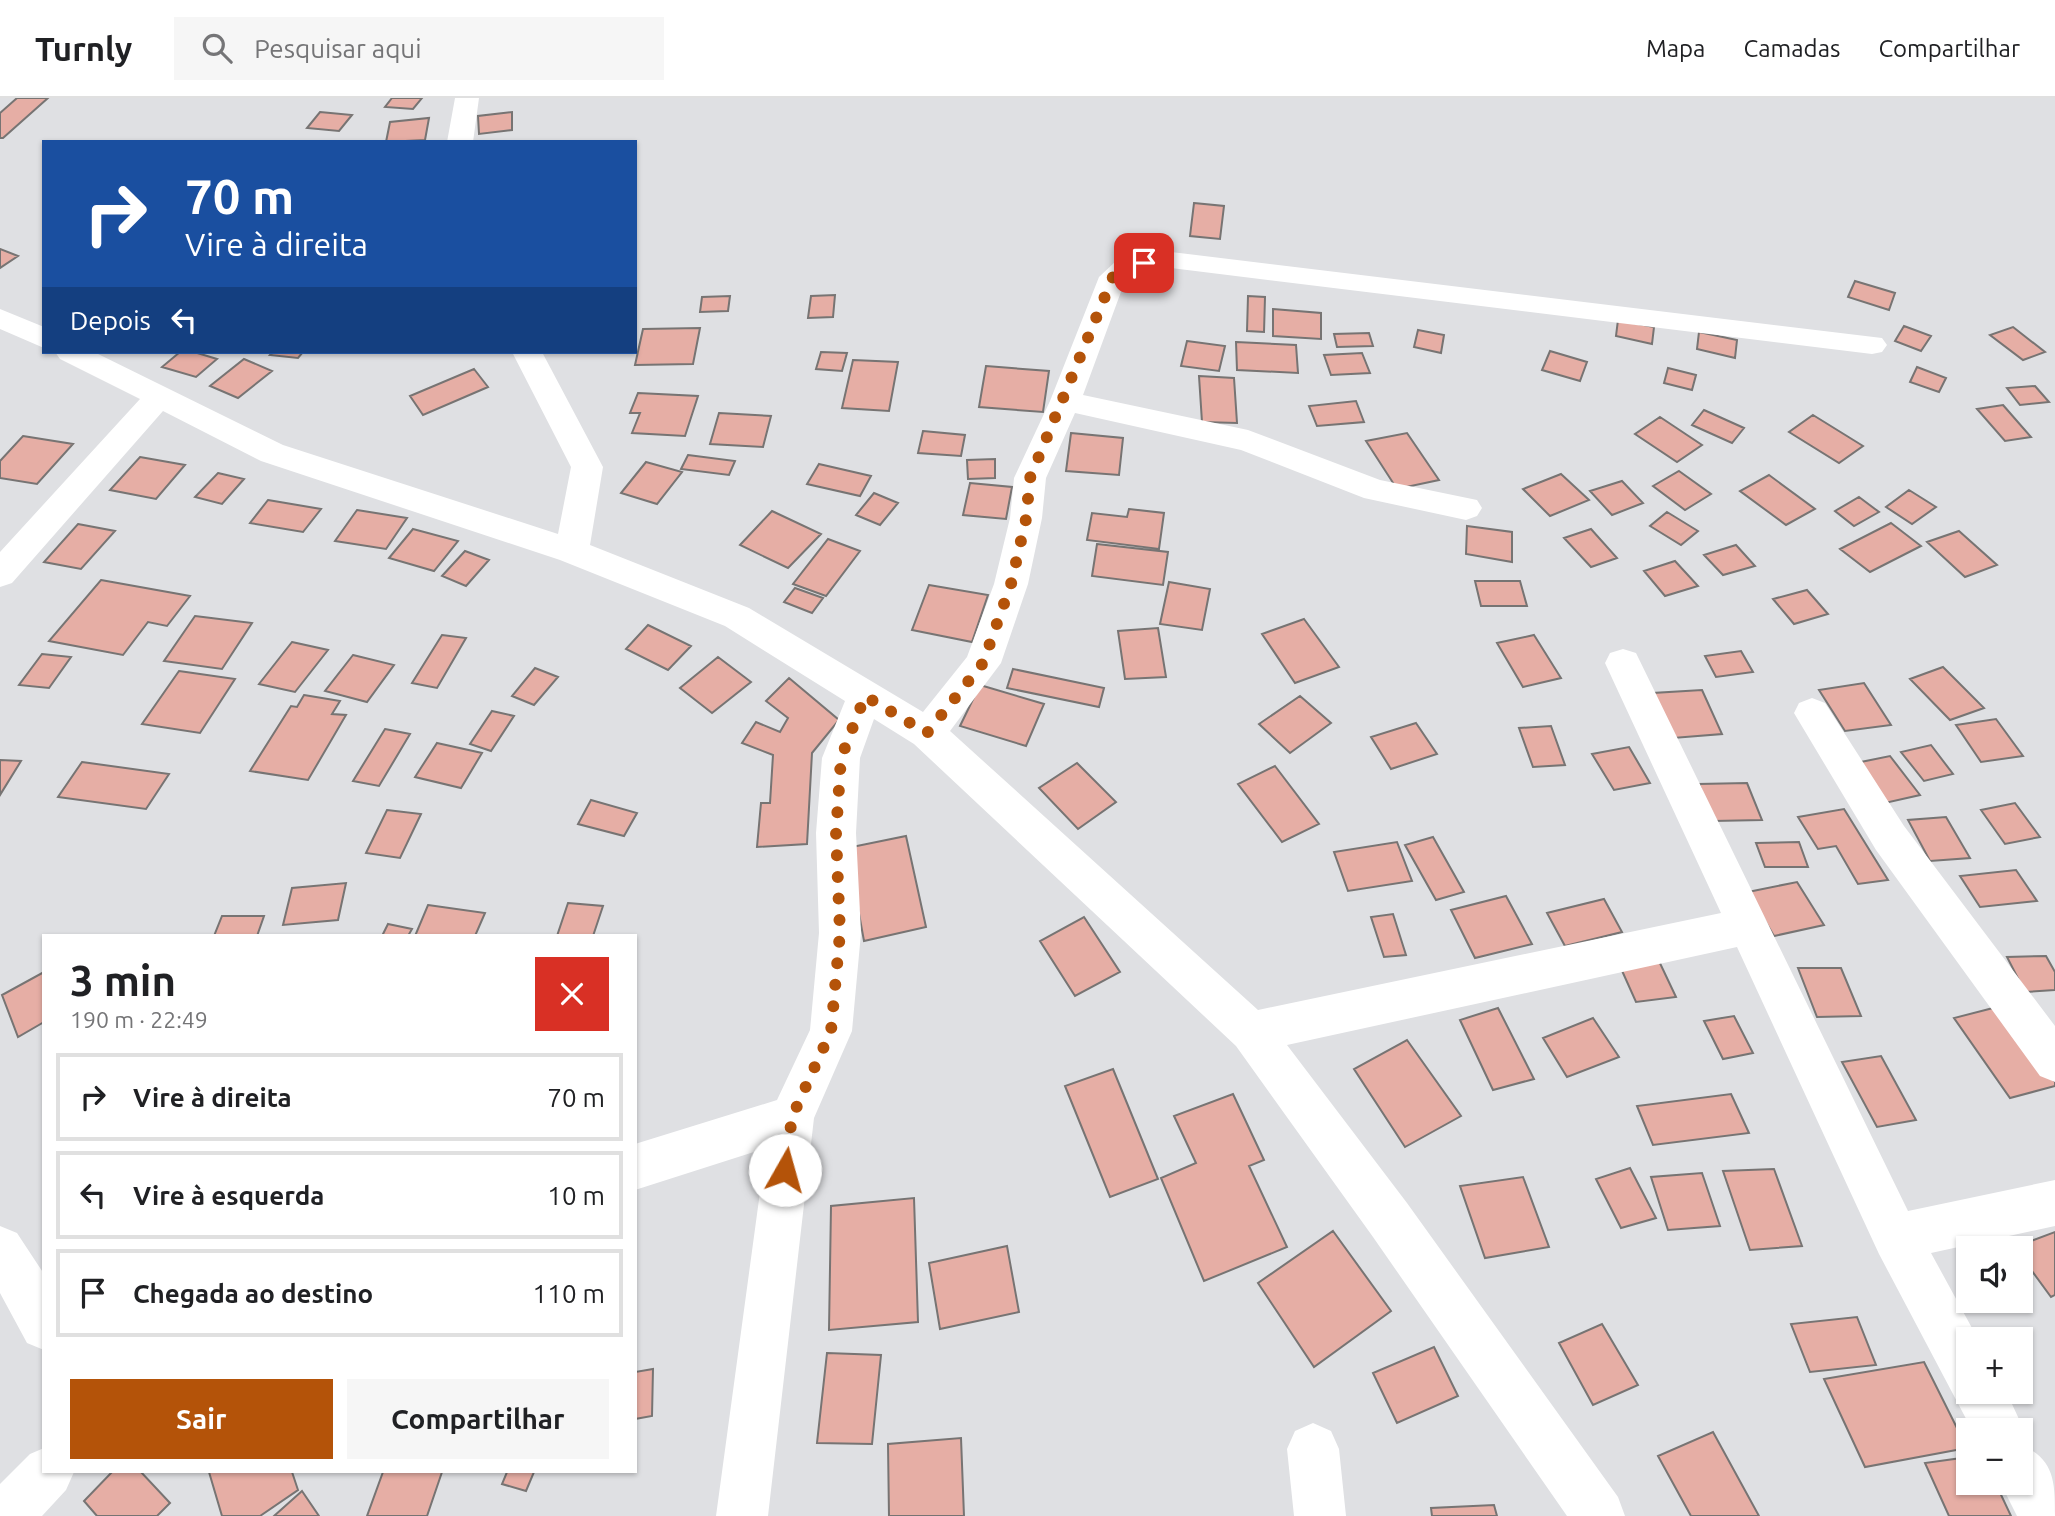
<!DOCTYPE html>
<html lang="pt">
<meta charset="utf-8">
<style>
body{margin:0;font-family:Ubuntu,sans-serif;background:#f6f6f6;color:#202124;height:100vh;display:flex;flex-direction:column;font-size:26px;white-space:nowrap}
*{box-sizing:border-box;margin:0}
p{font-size:23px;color:#757577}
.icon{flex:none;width:38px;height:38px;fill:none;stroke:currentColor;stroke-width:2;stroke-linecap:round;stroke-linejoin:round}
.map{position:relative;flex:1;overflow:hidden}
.panel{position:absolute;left:42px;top:836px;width:595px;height:539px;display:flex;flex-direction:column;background:#fff;border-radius:0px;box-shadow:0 2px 5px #0004}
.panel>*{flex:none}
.guide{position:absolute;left:42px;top:42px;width:595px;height:214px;border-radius:0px;box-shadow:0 2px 5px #0004;background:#1a4fa0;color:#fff;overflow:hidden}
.fabs{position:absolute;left:1956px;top:1138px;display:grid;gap:14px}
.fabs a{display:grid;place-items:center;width:77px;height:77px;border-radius:0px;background:#fff;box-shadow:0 2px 5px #0004;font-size:35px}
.pin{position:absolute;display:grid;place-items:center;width:60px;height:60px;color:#fff;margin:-30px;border-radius:14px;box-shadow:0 4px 10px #0006}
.me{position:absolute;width:77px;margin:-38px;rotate:7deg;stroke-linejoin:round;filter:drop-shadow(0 0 5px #0008)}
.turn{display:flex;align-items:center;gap:24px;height:147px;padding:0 28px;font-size:32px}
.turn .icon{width:91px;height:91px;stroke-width:2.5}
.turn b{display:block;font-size:49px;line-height:60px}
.then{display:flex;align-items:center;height:66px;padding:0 28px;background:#0003;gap:14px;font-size:26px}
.round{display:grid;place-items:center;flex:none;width:74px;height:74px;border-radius:0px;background:#f6f6f6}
.head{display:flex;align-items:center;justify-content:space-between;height:119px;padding:0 28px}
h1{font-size:42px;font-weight:700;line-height:52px}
.primary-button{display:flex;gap:14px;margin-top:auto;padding:14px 28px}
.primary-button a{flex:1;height:80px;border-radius:0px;background:#b45309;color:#fff;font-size:28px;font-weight:700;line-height:80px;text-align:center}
.primary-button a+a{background:#f6f6f6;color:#202124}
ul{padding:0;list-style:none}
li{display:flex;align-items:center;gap:21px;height:88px;margin:0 14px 10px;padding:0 14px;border:4px solid #e0e0e0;border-radius:0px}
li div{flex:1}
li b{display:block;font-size:26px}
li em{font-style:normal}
header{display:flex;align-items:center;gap:42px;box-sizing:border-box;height:98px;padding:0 35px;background:#fff;border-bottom:2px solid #e0e0e0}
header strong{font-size:33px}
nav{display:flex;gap:38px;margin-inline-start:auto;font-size:24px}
.search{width:490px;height:63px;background:#f6f6f6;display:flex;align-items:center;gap:18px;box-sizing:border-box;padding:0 24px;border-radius:0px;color:#757577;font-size:26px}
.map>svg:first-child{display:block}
</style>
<header>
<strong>Turnly</strong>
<div class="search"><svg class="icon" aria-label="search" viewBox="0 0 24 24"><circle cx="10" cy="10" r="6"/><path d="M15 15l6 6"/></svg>Pesquisar aqui</div>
<nav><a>Mapa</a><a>Camadas</a><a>Compartilhar</a></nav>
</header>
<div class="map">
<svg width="2055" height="1418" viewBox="0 0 2055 1418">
<rect width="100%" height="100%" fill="#dfe0e3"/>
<!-- building -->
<path fill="#e6aea5" stroke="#777473" stroke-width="2" d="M17 0H48L3 40H0V15Z
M392 0H422L413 11 385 9Z
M320 14 352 17 339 33 307 30Z
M512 14V32L479 36 478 18Z
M429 20 425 42 386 44 390 24Z
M1194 105 1224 108 1220 141 1190 138Z
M0 151 18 158 0 170Z
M1855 183 1895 195 1889 212 1848 199Z
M835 197 833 219 808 220 811 198Z
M730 198 728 213 700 214 702 199Z
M1248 198 1265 199 1264 234 1247 233Z
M1273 211 1321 215V241L1273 238Z
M1618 222 1654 229 1652 246 1616 238Z
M1904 228 1931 238 1921 253 1895 243Z
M2013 229 2045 254 2023 262 1990 237Z
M700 230 693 266 635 267 643 231Z
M1418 232 1444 237 1441 255 1414 249Z
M1699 234 1737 242 1735 260 1697 251Z
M1369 235 1373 248 1337 249 1334 236Z
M1187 243 1225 248 1219 273 1181 268Z
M1236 244 1296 247 1298 275 1237 272Z
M1550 253 1587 264 1580 283 1542 272Z
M180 254H194L217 261 196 279 162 269Z
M273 254H303L298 260 270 257Z
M821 254 847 255 842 273 816 271Z
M1362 255 1370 275 1331 277 1324 257Z
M244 261 272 273 238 300 210 288Z
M853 262 898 264 889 313 842 310Z
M986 268 1049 273 1043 314 979 309Z
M1917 269 1946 280 1939 294 1910 284Z
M1668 270 1696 277 1692 292 1664 285Z
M474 271 488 289 423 317 410 298Z
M1199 278 1234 280 1237 325 1202 324Z
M2035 288 2049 304 2020 307 2007 290Z
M638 295 698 298 685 338 632 335 640 315H630Z
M1356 303 1364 324 1317 328 1309 308Z
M2003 307 2031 339 2005 343 1977 311Z
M1704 312 1744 330 1732 345 1692 327Z
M719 315 771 318 763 349 710 346Z
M1813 317 1863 348 1839 365 1789 334Z
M1660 319 1702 347 1677 364 1635 336Z
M923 333 965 337 961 358 918 355Z
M1071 335 1123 340 1119 377 1066 373Z
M1407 335 1439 382 1397 391 1366 343Z
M23 338 73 346 37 386 0 380V363Z
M688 357 735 363 729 377 681 371Z
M140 359 185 367 156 401 110 392Z
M995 361V380L968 381 967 362Z
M646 364 682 374 657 406 621 395Z
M819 366 871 378 860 398 807 386Z
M1679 373 1711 396 1685 412 1653 388Z
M218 375 244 381 222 406 195 399Z
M1561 376 1589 402 1550 418 1523 391Z
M1769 377 1815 411 1786 427 1740 393Z
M1622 383 1643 405 1612 417 1590 393Z
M970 385 1012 389 1006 421 963 417Z
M1909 392 1936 409 1912 426 1886 409Z
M874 395 898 405 880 427 856 417Z
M1859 399 1879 414 1854 428 1835 413Z
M268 402 321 411 303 434 250 425Z
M1129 411 1164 415 1159 451 1087 442 1092 415 1127 419Z
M357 412 407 420 386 451 335 443Z
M772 413 821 436 788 470 740 447Z
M1667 414 1698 433 1681 447 1650 428Z
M1891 425 1921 448 1870 474 1840 451Z
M78 426 115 433 81 471 44 464Z
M1467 428 1512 434V464L1466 456Z
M413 431 458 443 434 473 389 460Z
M1591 431 1617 460 1591 469 1564 440Z
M1959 433 1997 467 1965 479 1927 444Z
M828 441 860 453 826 498 793 486Z
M1097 446 1168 454 1163 487 1092 478Z
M1736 447 1755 468 1723 477 1704 457Z
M465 453 489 462 466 488 442 478Z
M1675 463 1698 488 1665 498 1644 473Z
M101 482 190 498 167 528 148 524 123 557 49 543Z
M1475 483H1520L1527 508H1481Z
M1169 484 1210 491 1202 532 1160 526Z
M929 487 988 497 972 544 912 532Z
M795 490 823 500 812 515 784 504Z
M1807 492 1828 516 1794 526 1773 501Z
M195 518 252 525 222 571 164 563Z
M1304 521 1339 569 1295 585 1262 536Z
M648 527 691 548 668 572 626 551Z
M1158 530 1166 579 1125 581 1118 533Z
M442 537 466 540 437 590 412 585Z
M1534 537 1561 580 1523 589 1497 545Z
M292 544 328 552 295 594 259 586Z
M1741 553 1753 574 1716 579 1705 558Z
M42 556 71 559 49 590 19 587Z
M353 557 394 567 367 604 325 593Z
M718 559 751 584 712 615 680 590Z
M1943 569 1984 610 1950 622 1910 581Z
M535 570 558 579 534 607 512 598Z
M1013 571 1104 590 1099 609 1007 590Z
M179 573 235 581 200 635 142 626Z
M789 580 839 622 812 655 807 746 757 749 761 705H770L773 657 742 645 756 624 780 634 788 620 766 603Z
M1864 585 1891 627 1845 633 1819 592Z
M980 587 1044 606 1026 648 960 628Z
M1702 592 1722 636 1673 640 1653 595Z
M304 597 340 603 332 616 346 617 308 682 250 673 291 608 297 609Z
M1300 598 1331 625 1290 655 1259 626Z
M492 613 514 618 491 653 470 646Z
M1996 621 2023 658 1981 664 1956 627Z
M1416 625 1437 656 1391 671 1371 639Z
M1551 628 1565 667 1533 669 1519 630Z
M385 631 410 636 379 688 353 683Z
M437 645 482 655 461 690 415 679Z
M1931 647 1953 676 1924 683 1901 654Z
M1629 649 1650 685 1614 692 1592 656Z
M1890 658 1920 697 1885 705 1856 665Z
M0 662 21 663 0 697Z
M82 664 169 676 146 711 58 699Z
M1077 665 1116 704 1078 731 1039 690Z
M1275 668 1319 726 1282 744 1238 686Z
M1747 685 1762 722 1713 723 1699 686Z
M591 702 637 715 624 738 578 726Z
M2015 705 2040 739 2005 746 1981 712Z
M1844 711 1888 782 1858 786 1836 748 1818 751 1798 719Z
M387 712 421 716 400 760 366 755Z
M1946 719 1970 760 1930 763 1908 722Z
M906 738 926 829 864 843 847 750Z
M1433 739 1464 794 1436 802 1405 747Z
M1397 744 1412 783 1348 793 1334 754Z
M1799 744 1808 769H1765L1756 745Z
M2016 772 2037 803 1980 809 1960 778Z
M1797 784 1824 827 1774 838 1748 794Z
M346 785 338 822 283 827 292 790Z
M1506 798 1532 846 1475 860 1451 812Z
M1604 801 1622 834 1565 848 1547 815Z
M568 805 603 808 593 838H557Z
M428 807 485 815 475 838H415Z
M1393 816 1406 857 1384 859 1371 819Z
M222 818H264L257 838H214Z
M1084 819 1120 874 1075 898 1040 843Z
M388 826 412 831 408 838H382Z
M2046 858 2055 874V892L2025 894 2007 859Z
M1658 861 1676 899 1636 904 1619 866Z
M1798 870H1841L1861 918 1817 919Z
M44 874V924L18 939 2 897Z
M2001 908 2055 984V988L2010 1000 1954 920Z
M1498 910 1534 981 1493 992 1460 922Z
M1734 918 1753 955 1723 961 1704 923Z
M1593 920 1619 959 1567 979 1543 940Z
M1407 942 1461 1018 1405 1049 1354 971Z
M1881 958 1916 1022 1877 1029 1842 964Z
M1113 971 1158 1081 1110 1099 1065 988Z
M1233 996 1264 1062 1249 1068 1287 1149 1204 1183 1161 1080 1196 1065 1174 1018Z
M1731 996 1749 1035 1653 1047 1637 1008Z
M1630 1070 1656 1120 1621 1130 1596 1081Z
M1774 1071 1802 1148 1750 1152 1723 1073Z
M1702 1075 1720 1128 1668 1132 1651 1079Z
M1523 1079 1549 1149 1485 1160 1460 1088Z
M914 1100 918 1224 829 1232 831 1108Z
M1333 1133 1391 1213 1314 1269 1258 1185Z
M2055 1134V1197L2051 1199 2021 1158V1150L2015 1149Z
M1007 1148 1019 1214 940 1231 929 1165Z
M1857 1219 1876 1267 1810 1274 1791 1226Z
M1602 1226 1638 1287 1593 1307 1559 1245Z
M1434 1249 1458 1298 1397 1325 1373 1275Z
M827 1255 881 1257 872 1346 817 1345Z
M1924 1264 1967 1350 1865 1369 1824 1281Z
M653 1271 652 1318 635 1321V1274Z
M1713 1334 1759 1418H1691L1658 1358Z
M961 1340 964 1418H889L888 1346Z
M1969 1359V1384H1995L2011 1418H1949L1925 1365Z
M112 1374H141L170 1405 157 1418H97L84 1403Z
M209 1374H292L298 1392 260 1418H222Z
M383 1374H442L427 1418H367Z
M507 1374H534L526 1393 502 1386Z
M302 1393 319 1418H274Z
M1494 1407 1497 1418H1432L1431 1410Z"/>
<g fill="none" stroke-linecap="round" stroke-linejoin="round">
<!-- street -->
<path fill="#fff" fill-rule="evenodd" d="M455 0H479L473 44H447Z
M1163 153 1882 240 1887 247 1882 254 1872 256 1163 169 1135 175 1125 183 1083 297 1248 332 1380 382 1477 402 1482 410 1477 418 1466 422 1364 400 1241 352 1075 315 1046 380 1042 420 1028 486 1001 565 950 633 1258 912 1721 815 1605 565 1610 555 1623 551 1636 555 1908 1113 2055 1082V1128L1931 1155 1978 1241H1969V1293H2006L2024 1332 2021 1340V1332H1972L1879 1156 1737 849 1287 947 1407 1105 1618 1399 1625 1418H1567L1373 1139 1236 948 914 646 874 621 860 660 856 735 861 835 852 933 814 1020 768 1418H716L766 1050 635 1092V1046L777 1002 810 932 819 835 816 735 822 660 845 603 725 528 560 462 261 363 163 313 12 485 0 489V454L140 301 60 261 55 254H94L283 347 558 436 571 369 512 254H542L603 369 590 447 749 510 923 614 967 559 994 486 1010 420 1014 380 1050 303 1099 179 1116 163Z
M0 211 44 229V250L0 231Z
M1812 600 1825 605 1904 728 2055 928V984L2040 978 1876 752 1794 615 1799 605Z
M0 1128 17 1135 44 1176V1252L27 1245 0 1195Z
M1313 1325 1331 1333 1339 1351 1346 1418H1294L1287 1351 1295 1333Z
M2021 1347C2055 1361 2055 1385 2055 1418H2017L2000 1384H2021Z
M44 1350V1374H74L66 1392 42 1418H0V1386L30 1356Z"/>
</g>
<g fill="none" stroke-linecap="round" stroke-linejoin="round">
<!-- route -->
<path stroke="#b45309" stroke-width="12" stroke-dasharray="0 21.6" d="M785 1072 792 1019 831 933 840 835 836 735 841 660 865 598 927 635 983 565 1011 486 1026 421 1030 380 1113 179 1126 169 1144 165"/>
</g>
</svg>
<div class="fabs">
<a><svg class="icon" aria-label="sound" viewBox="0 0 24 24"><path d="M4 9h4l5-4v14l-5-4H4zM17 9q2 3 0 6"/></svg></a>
<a>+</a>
<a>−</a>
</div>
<div class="pin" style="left:1144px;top:165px;background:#d93025"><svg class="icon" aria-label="arrive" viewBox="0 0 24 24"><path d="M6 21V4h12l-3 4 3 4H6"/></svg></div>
<svg class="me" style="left:785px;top:1072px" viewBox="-20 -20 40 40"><circle r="19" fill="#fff"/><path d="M0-13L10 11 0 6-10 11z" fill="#b45309"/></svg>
<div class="guide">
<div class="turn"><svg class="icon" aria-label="right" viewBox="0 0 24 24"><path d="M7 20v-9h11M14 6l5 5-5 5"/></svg><div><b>70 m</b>Vire à direita</div></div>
<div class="then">Depois<svg class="icon" aria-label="left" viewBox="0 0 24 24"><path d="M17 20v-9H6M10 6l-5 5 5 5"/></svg></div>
</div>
<section class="panel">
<div class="head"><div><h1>3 min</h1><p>190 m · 22:49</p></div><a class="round" style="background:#d93025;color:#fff"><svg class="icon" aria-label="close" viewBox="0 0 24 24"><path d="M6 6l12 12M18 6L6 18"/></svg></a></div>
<ul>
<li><svg class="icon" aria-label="right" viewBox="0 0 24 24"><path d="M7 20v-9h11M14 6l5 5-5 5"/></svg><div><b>Vire à direita</b></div><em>70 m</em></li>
<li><svg class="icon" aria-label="left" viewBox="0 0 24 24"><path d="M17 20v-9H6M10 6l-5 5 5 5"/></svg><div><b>Vire à esquerda</b></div><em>10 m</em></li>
<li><svg class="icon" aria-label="arrive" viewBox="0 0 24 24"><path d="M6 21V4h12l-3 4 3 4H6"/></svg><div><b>Chegada ao destino</b></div><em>110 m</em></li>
</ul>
<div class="primary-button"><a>Sair</a><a>Compartilhar</a></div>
</section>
</div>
